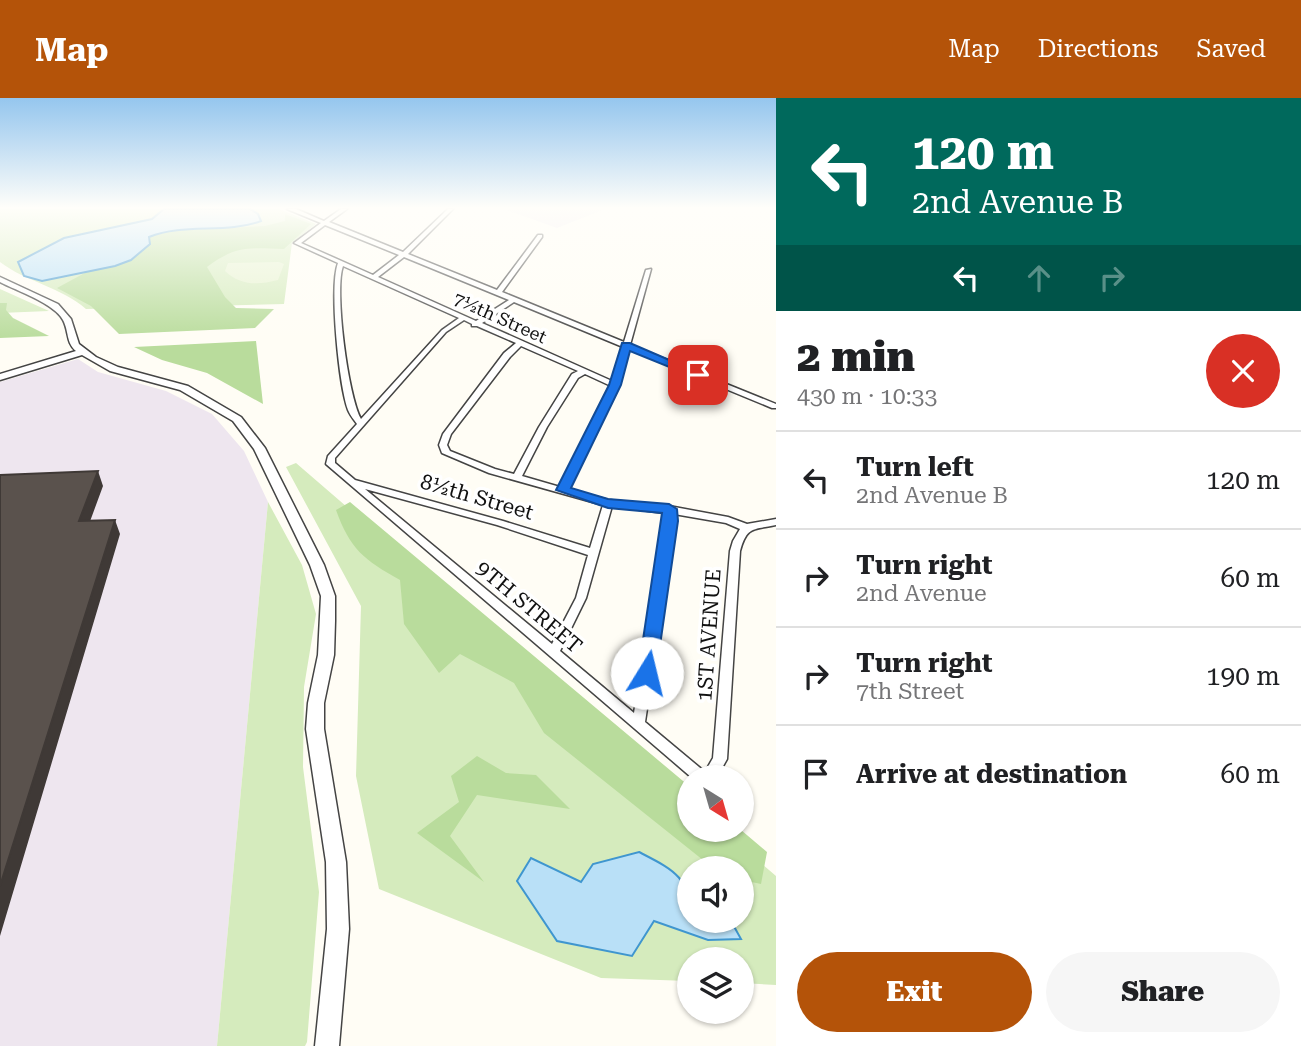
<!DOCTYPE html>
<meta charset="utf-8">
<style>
body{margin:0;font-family:"Roboto Serif",serif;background:#f6f6f6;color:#202124;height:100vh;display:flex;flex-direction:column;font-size:26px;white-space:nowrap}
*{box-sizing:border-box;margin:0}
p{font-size:23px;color:#757577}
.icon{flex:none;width:38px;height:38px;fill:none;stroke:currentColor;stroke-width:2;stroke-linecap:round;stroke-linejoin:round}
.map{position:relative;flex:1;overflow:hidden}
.panel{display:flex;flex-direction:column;background:#fff;width:525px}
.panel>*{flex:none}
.hud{background:#00695c;color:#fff;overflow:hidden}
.needle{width:46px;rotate:143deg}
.tools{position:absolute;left:677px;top:667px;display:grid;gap:14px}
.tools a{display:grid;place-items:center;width:77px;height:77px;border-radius:50%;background:#fff;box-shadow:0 2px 5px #0004;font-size:35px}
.pin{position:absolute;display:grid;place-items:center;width:60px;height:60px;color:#fff;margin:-30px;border-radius:14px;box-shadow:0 4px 10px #0006}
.me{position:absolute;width:77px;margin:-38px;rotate:9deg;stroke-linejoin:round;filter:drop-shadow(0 0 5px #0008)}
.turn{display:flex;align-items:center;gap:24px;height:147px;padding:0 21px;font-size:32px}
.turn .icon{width:91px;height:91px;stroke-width:2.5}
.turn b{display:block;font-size:49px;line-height:60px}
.lanes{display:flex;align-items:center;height:66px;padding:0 21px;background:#0003;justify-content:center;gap:35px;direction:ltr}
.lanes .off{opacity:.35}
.round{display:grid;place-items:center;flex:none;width:74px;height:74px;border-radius:37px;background:#f6f6f6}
.headline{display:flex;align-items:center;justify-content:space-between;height:119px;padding:0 21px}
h1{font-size:42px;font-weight:800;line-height:52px}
.action{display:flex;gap:14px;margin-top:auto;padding:14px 21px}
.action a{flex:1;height:80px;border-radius:42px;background:#b45309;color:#fff;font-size:28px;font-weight:800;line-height:80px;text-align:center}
.action a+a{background:#f6f6f6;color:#202124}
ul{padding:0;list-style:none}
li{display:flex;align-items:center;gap:21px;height:98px;padding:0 21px;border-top:2px solid #e0e0e0}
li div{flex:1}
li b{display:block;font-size:26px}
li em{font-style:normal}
header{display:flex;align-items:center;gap:42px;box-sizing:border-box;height:98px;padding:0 35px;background:#b45309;color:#fff}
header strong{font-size:33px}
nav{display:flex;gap:38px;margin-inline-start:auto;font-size:24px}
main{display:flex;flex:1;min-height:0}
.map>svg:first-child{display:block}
</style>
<header>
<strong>Map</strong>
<nav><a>Map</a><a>Directions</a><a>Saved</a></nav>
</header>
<main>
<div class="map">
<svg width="776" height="948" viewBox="0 0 776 948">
<rect width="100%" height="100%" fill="#fffdf5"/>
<!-- industrial -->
<path fill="#eee6ef" d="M504 111H605L557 130Z
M78 261 98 274 166 293 212 316 244 353 268 404 217 948H0V284Z"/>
<!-- green -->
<path fill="#d5ebbd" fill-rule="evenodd" d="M0 111H279L316 126 292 145 284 206 86 211C61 189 26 184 0 164Z
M0 191 49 213 0 215Z
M296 365 689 704 690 732H722L776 778V887L742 885V861H690L689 883 601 880 379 791 356 678 361 508 286 369ZM690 770H742V822H690Z
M268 404 302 467 316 516 304 589 303 669 319 794 307 944 305 948H217Z"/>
<!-- forest -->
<path fill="#b9dc9c" d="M285 116 311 126 284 151C249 150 236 147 207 169L225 199 236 210 274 211 255 230 119 236 91 208 57 190 92 171 115 168 148 139 164 133 265 128 285 123Z
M0 205H7L6 212 13 220 49 238 0 240Z
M256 243 263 306 207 275 162 262 134 249Z
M350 404 689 688 690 732H741L767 754 761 786 742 782V770H713L544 635 514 585 460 556 439 575 404 526 400 482C364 462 350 451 336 412Z
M477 658 506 675 536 677 570 711 477 697 450 738 484 784 417 735 459 704 451 678Z"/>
<!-- pitch -->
<path fill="#e6f2cf" d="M279 164 284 166 278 182C258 187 241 188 225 173L228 165Z"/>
<!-- water -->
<path fill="#b9e0f7" stroke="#3f96cf" stroke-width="2" d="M164 111H250L258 116 261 123C226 136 184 125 149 139L150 146 131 162 115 168 42 183 24 178 18 164 64 140 152 121Z
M639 754C676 773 690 779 690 822L731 823 741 841 708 842 654 823 632 858 557 843 517 783 531 760 581 784 593 766Z"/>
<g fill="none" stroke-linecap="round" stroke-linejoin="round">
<defs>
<path id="minor" d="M341 111H347L329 124 403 154 448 111H453L408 156 497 192 538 137H542V139L502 194 624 244 646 172 651 171 630 247 776 306V310H772L629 251 619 287 568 391 608 402 669 408 728 419 747 426 776 421V427C753 432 747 428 740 453L727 661 717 679H691L326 366 328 358 357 326C354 322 350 317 348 312 339 287 329 189 338 165L294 145 321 125V123H324ZM325 127 399 157 373 177 301 145ZM404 159 509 202 476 223 378 179ZM343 168 459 220 442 232 361 321C348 298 334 192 343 168ZM514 204 623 249 612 283 482 225ZM464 222 472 226V228H477L516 245 504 255 443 336 439 347 442 355 489 375 603 407 590 450 503 423 355 382 335 365V360L446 234ZM521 248 578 273 572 276 539 329 514 376 495 371 450 353 447 347 451 336 510 259ZM585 276 611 288 560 389 522 378 547 329 578 280ZM365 391 497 427 588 457 576 500 552 546ZM612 408 664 415 665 423 634 615 560 553 586 500ZM674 416 726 425 740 431 733 443 730 453 713 660 705 674 645 624 675 423Z"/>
<path id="tertiary" d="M287 111H296L326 124 321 125Z
M0 179 58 206 71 221 79 246 96 259 118 269 188 288 241 319 265 350 324 467 335 498V523L334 557 324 605V631L346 764 349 831 339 948H315L327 831 326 764 306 631 308 605 318 557 321 498 310 467 254 351 233 323 180 292 110 273 82 257 0 282V276L76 253C66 245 69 233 63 222 54 205 17 193 0 184Z"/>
</defs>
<!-- minor casing -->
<use href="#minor" stroke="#444" stroke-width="3"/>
<!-- tertiary casing -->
<use href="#tertiary" stroke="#444" stroke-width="3"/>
<!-- minor -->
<use href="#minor" fill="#fff" fill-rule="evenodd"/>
<!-- tertiary -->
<use href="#tertiary" fill="#fff" fill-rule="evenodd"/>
</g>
<!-- shaded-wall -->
<path fill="#3f3936" d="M98 373 103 388 85 437 79 423Z
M115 422 120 436 0 838V788Z"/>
<!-- building -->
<path fill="#5a524d" stroke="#3f3936" stroke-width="2" d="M98 373 79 423 115 422 0 788V377Z"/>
<!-- sky -->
<linearGradient id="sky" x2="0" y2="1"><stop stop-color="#95c6ee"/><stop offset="0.45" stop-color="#fffefa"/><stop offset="1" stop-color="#fffefa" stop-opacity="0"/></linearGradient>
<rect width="776" height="244" fill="url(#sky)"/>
<!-- route -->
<path fill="#1a73e8" stroke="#114b97" stroke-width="2" d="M622 245H630L704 277 694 279 630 253 621 287 571 390 608 401 669 406 677 411 678 423 656 575 647 582 638 575 662 415 608 410 556 392 609 287Z"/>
<g text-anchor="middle" stroke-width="7" stroke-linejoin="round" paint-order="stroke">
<!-- far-street labels -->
<g font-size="18" fill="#111" stroke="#fff">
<text transform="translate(500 220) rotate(24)" y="6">7½th Street</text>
</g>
<!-- street labels -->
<g font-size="21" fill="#111" stroke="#fff">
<text transform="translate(477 399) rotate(16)" y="7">8½th Street</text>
<text transform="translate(529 509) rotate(40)" y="7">9TH STREET</text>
<text transform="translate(709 537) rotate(-86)" y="7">1ST AVENUE</text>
</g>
</g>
</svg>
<div class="tools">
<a><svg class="needle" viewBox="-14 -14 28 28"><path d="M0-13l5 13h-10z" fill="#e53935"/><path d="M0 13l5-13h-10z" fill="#757577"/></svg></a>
<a><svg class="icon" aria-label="sound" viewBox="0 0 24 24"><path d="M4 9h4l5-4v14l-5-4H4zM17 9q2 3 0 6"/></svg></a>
<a><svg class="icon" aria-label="layers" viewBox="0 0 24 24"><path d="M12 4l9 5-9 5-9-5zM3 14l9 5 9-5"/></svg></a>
</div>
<div class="pin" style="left:698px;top:277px;background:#d93025"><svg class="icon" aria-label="arrive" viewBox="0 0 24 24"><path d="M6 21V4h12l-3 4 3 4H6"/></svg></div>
<svg class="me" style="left:647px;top:575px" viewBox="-20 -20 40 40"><circle r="19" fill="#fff"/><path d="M0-13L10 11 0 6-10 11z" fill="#1a73e8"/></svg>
</div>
<section class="panel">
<div class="hud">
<div class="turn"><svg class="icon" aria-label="left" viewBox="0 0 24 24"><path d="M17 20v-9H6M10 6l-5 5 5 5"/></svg><div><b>120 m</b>2nd Avenue B</div></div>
<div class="lanes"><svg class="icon" aria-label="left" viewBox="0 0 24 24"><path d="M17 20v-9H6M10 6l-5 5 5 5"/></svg><svg class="icon off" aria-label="ahead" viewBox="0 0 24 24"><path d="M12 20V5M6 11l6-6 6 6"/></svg><svg class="icon off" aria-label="right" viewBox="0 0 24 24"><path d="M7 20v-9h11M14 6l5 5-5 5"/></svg></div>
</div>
<div class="headline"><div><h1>2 min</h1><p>430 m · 10:33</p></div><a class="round" style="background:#d93025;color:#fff"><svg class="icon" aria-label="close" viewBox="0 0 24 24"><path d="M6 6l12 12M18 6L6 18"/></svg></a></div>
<ul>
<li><svg class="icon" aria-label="left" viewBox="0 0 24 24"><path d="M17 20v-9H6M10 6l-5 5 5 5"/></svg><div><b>Turn left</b><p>2nd Avenue B</p></div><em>120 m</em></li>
<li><svg class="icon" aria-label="right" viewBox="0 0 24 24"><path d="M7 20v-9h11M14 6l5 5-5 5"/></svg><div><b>Turn right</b><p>2nd Avenue</p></div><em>60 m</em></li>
<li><svg class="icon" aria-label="right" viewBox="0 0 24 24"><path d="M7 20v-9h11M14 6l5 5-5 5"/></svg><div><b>Turn right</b><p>7th Street</p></div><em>190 m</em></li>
<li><svg class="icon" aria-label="arrive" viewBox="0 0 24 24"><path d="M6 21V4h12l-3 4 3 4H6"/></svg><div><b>Arrive at destination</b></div><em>60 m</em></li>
</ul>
<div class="action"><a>Exit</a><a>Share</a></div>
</section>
</main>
